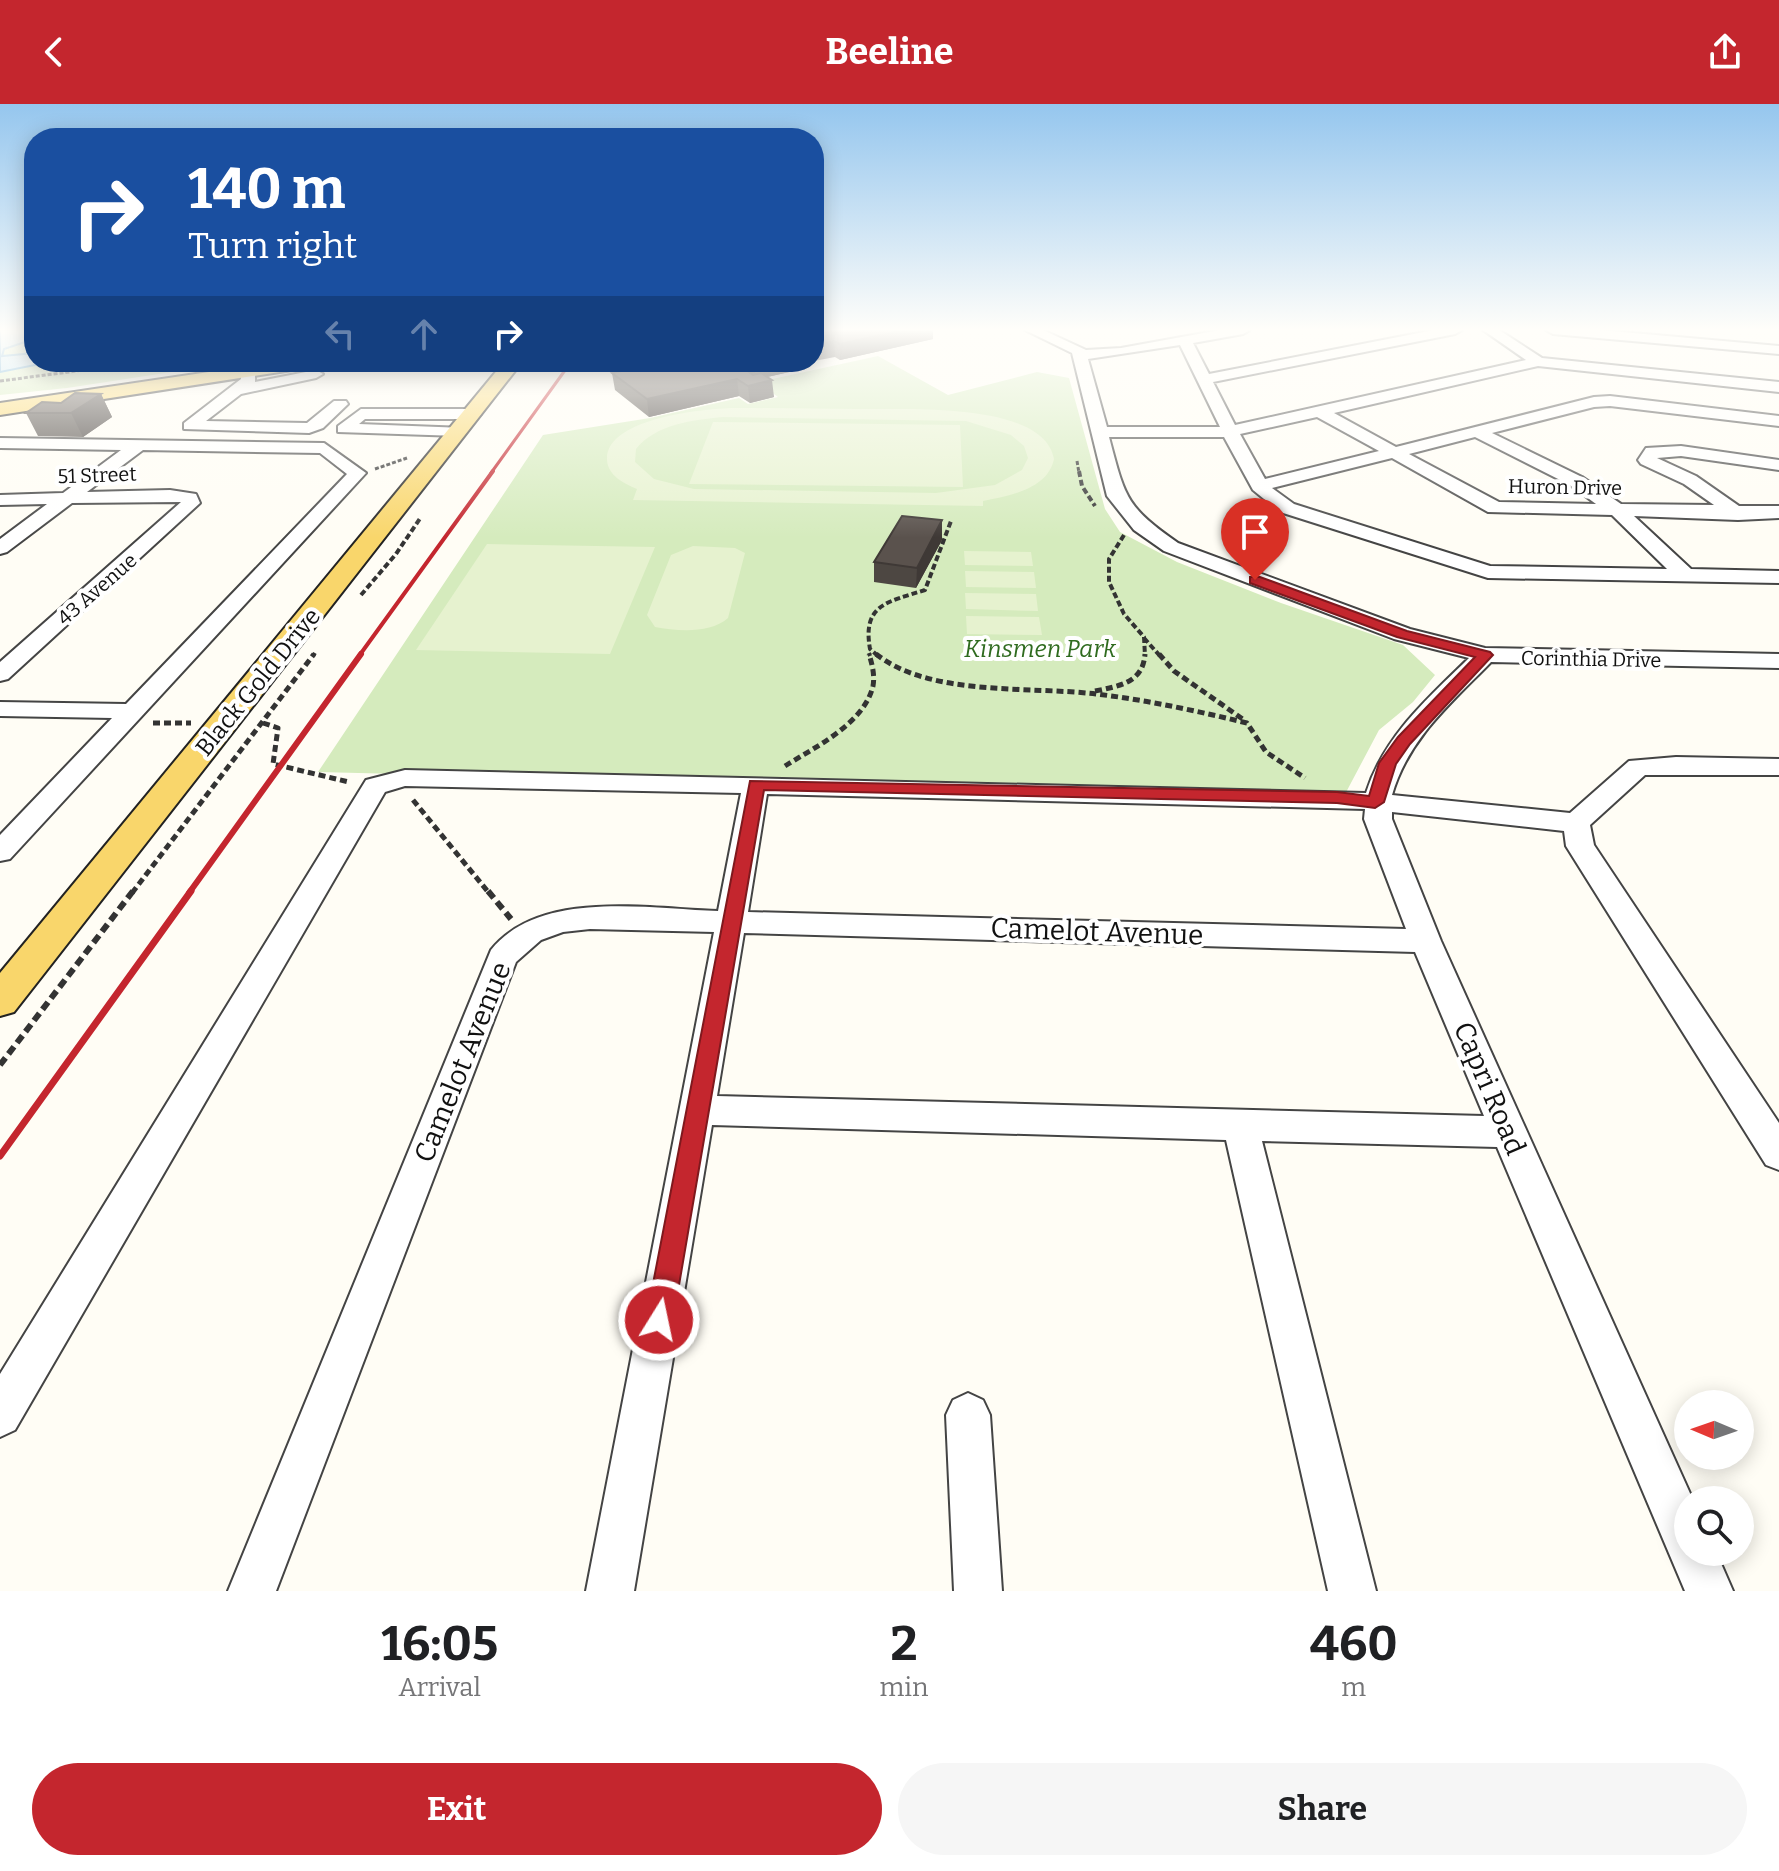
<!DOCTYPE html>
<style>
body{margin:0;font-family:Bitter,serif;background:#f6f6f6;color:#202124;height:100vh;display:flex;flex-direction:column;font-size:30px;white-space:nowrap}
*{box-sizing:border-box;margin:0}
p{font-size:26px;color:#757577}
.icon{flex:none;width:44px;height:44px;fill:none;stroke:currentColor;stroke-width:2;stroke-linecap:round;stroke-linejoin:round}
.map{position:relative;height:1487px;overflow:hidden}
.sheet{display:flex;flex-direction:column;background:#fff;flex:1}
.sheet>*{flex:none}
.guide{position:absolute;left:24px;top:24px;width:800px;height:244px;border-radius:32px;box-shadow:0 4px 20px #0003;background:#1a4fa0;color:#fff;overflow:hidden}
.needle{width:52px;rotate:272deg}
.buttons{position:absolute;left:1674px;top:1286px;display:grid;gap:16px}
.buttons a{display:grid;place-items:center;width:80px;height:80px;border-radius:50%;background:#fff;box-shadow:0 4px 20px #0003;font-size:40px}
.pin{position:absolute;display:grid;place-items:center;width:68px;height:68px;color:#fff;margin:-82px -34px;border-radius:50% 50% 50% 0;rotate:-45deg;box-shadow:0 0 8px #0007}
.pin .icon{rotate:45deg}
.me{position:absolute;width:88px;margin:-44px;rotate:10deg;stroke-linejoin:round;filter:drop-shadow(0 0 6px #0008)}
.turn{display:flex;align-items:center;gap:28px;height:168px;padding:0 32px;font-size:36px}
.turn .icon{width:104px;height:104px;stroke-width:2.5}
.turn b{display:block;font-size:56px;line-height:68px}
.lanes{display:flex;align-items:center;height:76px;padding:0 32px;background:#0003;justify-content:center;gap:40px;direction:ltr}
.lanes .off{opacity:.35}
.eta{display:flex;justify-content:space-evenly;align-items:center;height:136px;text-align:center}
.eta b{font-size:48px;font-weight:700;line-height:56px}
.action{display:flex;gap:16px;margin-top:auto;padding:16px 32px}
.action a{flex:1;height:92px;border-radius:48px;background:#c4262e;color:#fff;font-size:32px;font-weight:700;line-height:92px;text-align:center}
.action a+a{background:#f6f6f6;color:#202124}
header{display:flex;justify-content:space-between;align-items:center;height:104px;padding:0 32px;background:#c4262e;color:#fff;font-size:36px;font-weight:700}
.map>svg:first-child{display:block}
</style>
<header><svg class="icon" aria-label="back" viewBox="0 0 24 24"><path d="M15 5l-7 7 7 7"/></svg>Beeline<svg class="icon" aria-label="share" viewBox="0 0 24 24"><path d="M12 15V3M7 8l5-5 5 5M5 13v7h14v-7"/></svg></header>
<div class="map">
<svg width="1779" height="1487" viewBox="0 0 1779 1487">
<rect width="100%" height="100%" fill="#fffdf5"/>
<!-- green -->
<path fill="#d5ebbd" d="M0 226H34V258H237L67 284 0 291Z
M878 252 948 291 1037 268 1069 274 1105 405 1120 428 1177 458 1281 499 1403 541 1435 571 1413 598 1379 626 1343 694 318 668 543 331 650 314 739 294 748 300 778 293 758 278Z"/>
<!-- pitch -->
<path fill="#e6f2cf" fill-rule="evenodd" d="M738 304C777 304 816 305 856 305 900 306 1044 296 1054 355 1048 385 1009 392 983 397V402L633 396 637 385C625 380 608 372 607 356 605 313 709 304 738 304ZM723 313 966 317 1011 331 1024 342 1028 354 1022 366 995 381 936 389 694 385 654 375 635 358 636 345C656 320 693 316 723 313Z
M713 318 960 321 963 383 689 380Z
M487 440 655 443 610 550 416 546Z
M693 442 735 444 745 449 728 514C710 530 677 527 655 523L647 511 671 451Z
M964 447 1031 448 1033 462 965 461Z
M965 467 1034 468 1036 484 966 483Z
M965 489 1036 490 1038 507 966 505Z
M966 512 1039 513 1042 531 967 530Z"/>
<!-- water -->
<path fill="#b9e0f7" stroke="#3f96cf" stroke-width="2" d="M0 226H34V235L4 245 2 252 34 249V258H50L0 268Z"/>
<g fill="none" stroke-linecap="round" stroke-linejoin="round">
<defs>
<path id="minor" d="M1025 226H1043L1086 246 1121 244 1220 226H1250L1243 230 1193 239 1209 270 1434 226H1462L1455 230 1213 278 1235 321 1526 256 1483 226H1499L1542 254 1779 278V288L1538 262 1334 309 1396 343 1594 293 1610 292 1779 312V322L1610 302 1594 303 1492 329 1582 373 1621 400 1714 401 1684 380 1641 360 1638 356 1646 344 1681 342 1779 356V366L1681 352 1657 354 1696 372 1739 402H1779V414L1738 416 1634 412 1691 465 1779 467V479L1488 474 1280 408 1253 386 1224 333H1109C1125 393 1125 402 1178 439L1410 525 1485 544 1779 550V564L1491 558C1451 599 1408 635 1392 691L1570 709 1629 657 1676 653 1779 655V671H1645L1590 721 1594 741 1779 1019V1066L1766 1061 1566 742 1564 727 1392 708V715L1441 837 1693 1396H1688V1448H1716L1733 1487H1685L1497 1043 1262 1037 1376 1487H1328L1226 1036 712 1021 634 1487H586L714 828 590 825 563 828 541 836 516 858 276 1487H228L491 846C540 785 648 805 718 807L741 689 405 682 385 688 15 1326 0 1333V1270L366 676 405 666 1366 689C1384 632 1428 594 1469 554L1394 535 1164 447 1134 426 1107 392 1072 249ZM1180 241 1220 323H1107L1088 255ZM1317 313 1379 347 1265 375 1240 330ZM1475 333 1570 381 1596 400 1499 398 1409 350ZM1392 354 1488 408 1612 411 1667 465 1490 462 1294 400 1272 384ZM767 690 1365 705 1364 715 1406 825 748 808ZM744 829 1415 848 1484 1012 717 992Z
M1546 226H1600L1779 242V250L1553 230Z
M248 264 255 268V278L316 266 323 270 316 274 241 290 206 317 307 319 334 297H346L348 300 323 324 309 329 184 325V319L241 275V268Z
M361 305H473L481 310 473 315H365L359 320 465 324 467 327 459 332 338 328V322Z
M0 334 324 339 366 369 10 755 0 757V731L112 614 0 612V598L126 600 347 370 320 349 143 346 87 388 170 386 196 390 200 399 8 575 0 577V558L181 398 72 399 7 448 0 450V435L47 400 0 401V391L63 389 121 346 0 344Z
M968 1289 983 1296 990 1311 1002 1487H954L946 1311 953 1296Z"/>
<path id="major" d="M277 258H321L312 263 0 311V299Z
M504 258H522L14 908 0 912V869Z"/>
</defs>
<!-- minor casing -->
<use href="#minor" stroke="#444" stroke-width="4"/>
<!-- major casing -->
<use href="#major" stroke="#222" stroke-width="4"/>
<!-- path-far3 -->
<path stroke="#333" stroke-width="3" stroke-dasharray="4 2" stroke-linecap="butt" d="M65 268 99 258
M0 277 145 258
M1077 357 1079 369
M375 365 407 354"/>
<!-- path-far2 -->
<path stroke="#333" stroke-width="4" stroke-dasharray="6 3" stroke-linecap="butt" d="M1079 367 1082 382 1095 402
M1124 431 1109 455V478L1124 510 1144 533 1145 552
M361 491 396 450 421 413
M1144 534 1160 552
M869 549 870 552
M313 552 315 549
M878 552 870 545C862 500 888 498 925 486L951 417"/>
<!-- path-far1 -->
<path stroke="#333" stroke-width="5" stroke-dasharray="7 4" stroke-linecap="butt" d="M876 550C930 593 1030 582 1096 590 1147 596 1197 607 1247 619L1266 648 1305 674
M1159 550 1174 567 1244 616
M1095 587C1119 582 1143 579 1145 550
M153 619H191
M263 619 278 624 273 660 349 678
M785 662C815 643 864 620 873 582 875 571 872 560 869 550
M413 696 489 789
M132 789 314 550"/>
<!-- path -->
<path stroke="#333" stroke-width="6" stroke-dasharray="9 5" stroke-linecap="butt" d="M488 787 511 815
M0 961 133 787"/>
<!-- minor -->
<use href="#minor" fill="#fff" fill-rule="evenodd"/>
<!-- major -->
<use href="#major" fill="#f9d66b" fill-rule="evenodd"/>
<!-- rail-far3 -->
<path stroke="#c4262e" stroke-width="3" d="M491 369 571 258"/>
<!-- rail-far2 -->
<path stroke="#c4262e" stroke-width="4" d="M359 552 493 367"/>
<!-- rail-far1 -->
<path stroke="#c4262e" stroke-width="6" d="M189 789 361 550"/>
<!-- rail -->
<path stroke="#c4262e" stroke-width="7" d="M0 1052 191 787"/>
</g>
<!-- wall -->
<path fill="#4d4742" d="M814 226 933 235 840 256 835 253Z
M641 258H812L798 261V266L767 273 774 293 750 299 739 292 649 313 615 286 612 269 645 262Z
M101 290 112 313 83 333 38 332 26 309 61 299Z
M942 436 916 484 874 478V458Z"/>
<!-- shaded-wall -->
<path fill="#3f3936" d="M904 226H933V235L840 256V240Z
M834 237 835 253 814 257V241Z
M733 258H754L755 269 734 273Z
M761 258H812L798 261V266L763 274Z
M737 275 739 292 649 313 647 295Z
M772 276 774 293 750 299 748 282Z
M101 290 112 313 83 333 71 309Z
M942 416V436L916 484 917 464Z"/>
<!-- building -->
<path fill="#5a524d" stroke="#3f3936" stroke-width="2" d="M814 226H904L840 240 834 237 814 241Z
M661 258H735L753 271 761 269 772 276 748 282 737 275 647 295 612 269Z
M75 289 101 290 71 309H26L42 298 61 299Z
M902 412 942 416 917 464 874 458Z"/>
<!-- sky -->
<linearGradient id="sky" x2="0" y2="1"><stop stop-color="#95c6ee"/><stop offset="0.52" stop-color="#fffefa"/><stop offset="1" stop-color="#fffefa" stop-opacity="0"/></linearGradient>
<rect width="1779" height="434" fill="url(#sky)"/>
<!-- route -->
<path fill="#c4262e" stroke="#7f191e" stroke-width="2" d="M1250 473H1260L1407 527 1490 548 1493 551 1410 640 1396 660 1384 698 1375 704 1337 699 764 686 673 1216 669 1226 659 1229 650 1226 646 1216 750 677 1337 688 1369 692 1379 659 1398 633 1475 553 1397 533 1250 479Z"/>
<g text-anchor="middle" stroke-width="8" stroke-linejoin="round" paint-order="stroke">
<!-- far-street labels -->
<g font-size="20" fill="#111" stroke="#fff">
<text transform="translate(97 371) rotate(-2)" y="7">51 Street</text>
<text transform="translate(1565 383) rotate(1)" y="7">Huron Drive</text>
<text transform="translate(97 485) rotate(-41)" y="7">43 Avenue</text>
<text transform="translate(1591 555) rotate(1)" y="7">Corinthia Drive</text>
</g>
<!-- park labels -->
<g font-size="24" font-style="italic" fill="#2f6b1f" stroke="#fff">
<text x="1040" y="553">Kinsmen Park</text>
</g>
<!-- street labels -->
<g font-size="24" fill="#111" stroke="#fff">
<text transform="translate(258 578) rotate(-51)" y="8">Black Gold Drive</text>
</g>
<!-- near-street labels -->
<g font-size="28" fill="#111" stroke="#fff">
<text transform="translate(1097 827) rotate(2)" y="10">Camelot Avenue</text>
<text transform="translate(462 958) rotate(-68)" y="10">Camelot Avenue</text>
<text transform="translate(1490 984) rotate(67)" y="10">Capri Road</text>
</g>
</g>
</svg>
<div class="buttons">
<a><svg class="needle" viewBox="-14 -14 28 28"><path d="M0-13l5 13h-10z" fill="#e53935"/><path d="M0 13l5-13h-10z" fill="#757577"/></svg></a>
<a><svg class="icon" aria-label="search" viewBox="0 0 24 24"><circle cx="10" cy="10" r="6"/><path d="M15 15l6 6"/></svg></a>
</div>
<div class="pin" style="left:1255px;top:476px;background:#d93025"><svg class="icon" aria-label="arrive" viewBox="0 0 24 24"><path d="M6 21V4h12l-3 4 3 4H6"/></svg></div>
<svg class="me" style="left:659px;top:1216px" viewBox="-20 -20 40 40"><circle r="17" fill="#c4262e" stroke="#fff" stroke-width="3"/><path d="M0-11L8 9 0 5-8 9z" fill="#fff"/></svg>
<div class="guide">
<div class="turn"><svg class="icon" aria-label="right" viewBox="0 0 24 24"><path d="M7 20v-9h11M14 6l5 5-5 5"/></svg><div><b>140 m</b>Turn right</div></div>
<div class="lanes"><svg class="icon off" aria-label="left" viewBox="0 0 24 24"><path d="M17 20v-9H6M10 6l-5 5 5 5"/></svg><svg class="icon off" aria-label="ahead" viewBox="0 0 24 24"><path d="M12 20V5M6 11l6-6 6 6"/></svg><svg class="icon" aria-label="right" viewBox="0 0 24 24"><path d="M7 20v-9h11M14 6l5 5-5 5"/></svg></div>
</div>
</div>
<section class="sheet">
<div class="eta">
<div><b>16:05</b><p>Arrival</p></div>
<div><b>2</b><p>min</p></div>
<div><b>460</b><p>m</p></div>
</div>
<div class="action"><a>Exit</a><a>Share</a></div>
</section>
